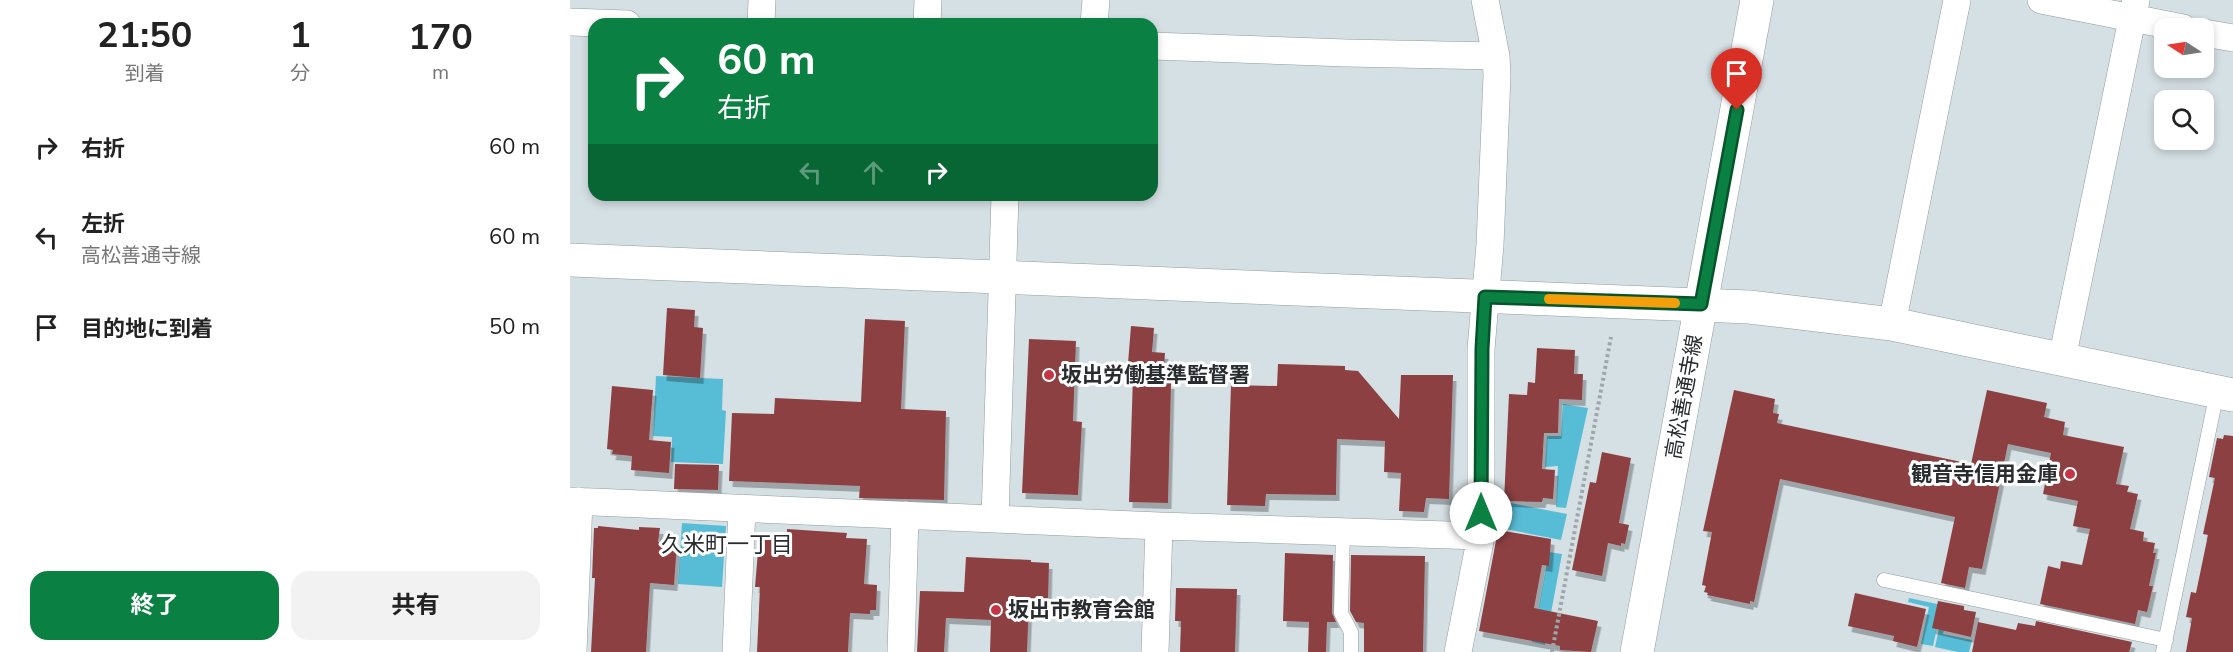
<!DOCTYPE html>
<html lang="ja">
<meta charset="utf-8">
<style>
body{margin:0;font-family:"Nunito Sans","Noto Sans JP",sans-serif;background:#f2f2f2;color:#222;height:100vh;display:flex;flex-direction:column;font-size:22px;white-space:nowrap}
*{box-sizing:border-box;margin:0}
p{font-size:20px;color:#767676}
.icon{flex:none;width:33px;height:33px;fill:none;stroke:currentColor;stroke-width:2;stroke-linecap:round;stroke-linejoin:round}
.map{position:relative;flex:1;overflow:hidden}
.side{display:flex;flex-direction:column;background:#fff;width:570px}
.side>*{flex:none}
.guide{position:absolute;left:18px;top:18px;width:570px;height:183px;border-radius:18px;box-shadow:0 3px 9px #0003;background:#0b8043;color:#fff;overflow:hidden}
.needle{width:39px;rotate:282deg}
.fabs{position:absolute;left:1584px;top:18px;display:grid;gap:12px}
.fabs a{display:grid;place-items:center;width:60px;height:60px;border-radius:12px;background:#fff;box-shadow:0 3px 9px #0003;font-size:30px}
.pin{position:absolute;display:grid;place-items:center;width:51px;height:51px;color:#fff;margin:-62px -26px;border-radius:50% 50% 50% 0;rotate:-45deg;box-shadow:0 0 6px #0007}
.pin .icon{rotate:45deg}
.me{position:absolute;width:66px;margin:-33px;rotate:0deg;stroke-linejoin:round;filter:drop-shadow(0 0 4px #0008)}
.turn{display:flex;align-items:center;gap:21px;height:126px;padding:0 30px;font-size:27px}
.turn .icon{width:78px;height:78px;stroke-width:2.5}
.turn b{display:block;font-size:42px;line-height:51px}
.lanes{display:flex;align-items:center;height:57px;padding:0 30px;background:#0003;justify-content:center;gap:30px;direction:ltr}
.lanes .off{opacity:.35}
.eta{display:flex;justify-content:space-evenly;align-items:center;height:102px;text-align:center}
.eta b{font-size:36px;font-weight:700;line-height:42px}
.action{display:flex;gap:12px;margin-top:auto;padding:12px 30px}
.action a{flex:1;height:69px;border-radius:18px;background:#0b8043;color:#fff;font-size:24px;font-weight:700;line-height:69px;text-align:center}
.action a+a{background:#f2f2f2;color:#222}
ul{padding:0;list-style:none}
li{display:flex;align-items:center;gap:18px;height:90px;padding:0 30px}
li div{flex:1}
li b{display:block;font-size:22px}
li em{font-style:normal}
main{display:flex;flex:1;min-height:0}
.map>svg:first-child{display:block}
</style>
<main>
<section class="side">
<div class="eta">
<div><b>21:50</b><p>到着</p></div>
<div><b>1</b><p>分</p></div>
<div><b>170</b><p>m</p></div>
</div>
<ul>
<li><svg class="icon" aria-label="right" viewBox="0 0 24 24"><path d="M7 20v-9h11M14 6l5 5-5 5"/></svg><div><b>右折</b></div><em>60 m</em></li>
<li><svg class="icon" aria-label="left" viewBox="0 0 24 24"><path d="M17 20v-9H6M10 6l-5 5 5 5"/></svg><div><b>左折</b><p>高松善通寺線</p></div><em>60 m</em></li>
<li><svg class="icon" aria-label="arrive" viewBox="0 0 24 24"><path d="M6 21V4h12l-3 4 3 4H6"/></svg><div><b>目的地に到着</b></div><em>50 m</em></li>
</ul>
<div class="action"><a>終了</a><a>共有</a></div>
</section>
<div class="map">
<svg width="1663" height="652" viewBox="0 0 1663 652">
<defs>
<filter id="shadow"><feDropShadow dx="3.5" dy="6" stdDeviation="0" flood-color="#0004"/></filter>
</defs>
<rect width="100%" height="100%" fill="#d5e0e4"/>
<!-- green -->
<path fill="#57bcd5" d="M86 376 153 379 152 410 156 411 153 464 101 462 102 437 83 436Z
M993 404 1018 408 996 508 986 507 988 466 975 467 977 436H991Z
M935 502 997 514 991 540 930 528Z
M112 523 156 526 152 587 108 584Z
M979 552 992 554 975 645 962 642Z
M1339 598 1372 605 1363 646 1351 644 1359 607 1338 602Z
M1374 606 1379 607 1373 634 1402 640 1399 652H1388L1365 647Z"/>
<!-- building -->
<path fill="#8c4043" filter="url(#shadow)" d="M97 308 125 310 124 327 133 328 130 378 93 375Z
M295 319 335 321 331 409 376 411 374 500 289 498 290 486 159 481 162 413 204 414 205 398 291 402Z
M561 326 584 328 582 352 595 353 593 382 601 383 598 503 559 502 563 376H557Z
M459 339 506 341 503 421 512 422 508 495 452 493Z
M967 348 1005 350 1004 374H1013L1012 400 989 399 988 433H974L972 469 985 470 983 499 973 498 972 502 934 501 939 394 957 395 958 382 965 383Z
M708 364 775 366V370L788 371 829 419 831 375H883L879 499 856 498 854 512 829 511 831 473 814 472 815 441 767 439 766 495 696 494 695 506 657 505 661 385 707 386Z
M42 386 83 390 79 440 101 442 99 473 61 470 62 456 42 454 43 450 37 449Z
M1164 390 1205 399 1203 413 1209 414 1207 423 1401 464 1417 390 1477 403 1474 417 1495 422 1493 435 1554 447 1546 484 1559 486 1557 492 1568 494 1560 529 1574 532 1573 541 1585 543 1583 553H1586L1579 586H1583L1577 612 1568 610 1565 624 1470 604 1478 566 1490 569 1491 561 1512 565 1520 529 1503 526 1508 501 1473 494 1481 453 1438 444 1412 569 1399 567 1395 588 1371 583 1385 517 1210 479 1184 602 1180 601V604L1137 595 1138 593 1134 592 1136 586 1132 585 1142 532 1133 531Z
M1654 435 1663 436V652H1616L1622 618 1616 617 1621 592 1626 593 1638 535 1633 534 1645 478 1639 477 1647 438 1653 439Z
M1032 452 1061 458 1049 523 1059 525 1055 544 1051 543V546L1038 543 1032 576 1002 570 1020 482 1026 483Z
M105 464 149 465 148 490 104 489Z
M28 526 69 530V527L90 528 88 542 107 543 104 585 80 583 76 652H21L25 578H22L24 528H28Z
M217 529 277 533 276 538 297 539 294 584 307 585 306 610H300V614L280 613 278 652H187L190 587H185L188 551H192V535L217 536Z
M928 530 981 539 979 566 972 565 964 608 1028 621 1021 652 990 650V646L909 631Z
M715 553 763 555 762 613 766 622H757L756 652H738L739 622 713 621Z
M781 555 855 556 853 652H794V623L786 622 780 611Z
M396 557 461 560V562L479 563 478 601H459L457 652H420L421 620 376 618 374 652H347L350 591 394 592Z
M606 588 667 589 665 652H610L611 621H605Z
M1285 593 1356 609 1347 647 1323 641 1324 636 1278 626Z
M1368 601 1394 606V610L1406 612 1401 637 1362 628Z
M1466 621 1562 642 1559 652H1402L1408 622 1446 630 1448 623 1465 626Z"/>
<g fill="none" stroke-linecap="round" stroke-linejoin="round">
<defs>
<path id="lane" d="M773 531 771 613 781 632V652
M1314 580 1596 640
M1593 652 1647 392"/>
<path id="street" d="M1471 0 1613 28
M0 22 57 24
M191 24 192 0
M357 24 358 0
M524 24 526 0
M1634 33 1663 38
M582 46 776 53 926 56
M1322 324 1387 0
M1492 359 1566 0
M0 501 589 526 911 536
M425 519 435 195
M3 652 9 501
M166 652 172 508
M331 652 335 515
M585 652 589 526
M888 652 911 536V349L920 245 927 76 926 56 915 0"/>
<path id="secondary" d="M0 260 1179 307 1322 324 1663 395"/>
<path id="primary" d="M1067 652 1187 0"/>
</defs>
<!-- lane casing -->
<use href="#lane" stroke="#909b9e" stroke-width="15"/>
<!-- street casing -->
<use href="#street" stroke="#909b9e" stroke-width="28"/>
<!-- secondary casing -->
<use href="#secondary" stroke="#909b9e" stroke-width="34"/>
<!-- primary casing -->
<use href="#primary" stroke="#909b9e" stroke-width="34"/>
<!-- path -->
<path stroke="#9ea6aa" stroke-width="4" stroke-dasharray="3 3" stroke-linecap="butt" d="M982 652 1041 337"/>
<!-- lane -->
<use href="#lane" stroke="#fff" stroke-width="14"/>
<!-- street -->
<use href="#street" stroke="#fff" stroke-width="27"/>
<!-- secondary -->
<use href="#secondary" stroke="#fff" stroke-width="33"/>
<!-- primary -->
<use href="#primary" stroke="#fff" stroke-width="33"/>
</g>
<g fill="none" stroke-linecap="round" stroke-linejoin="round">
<defs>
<path id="route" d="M911 513 912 349 915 297 1131 304 1167 110"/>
</defs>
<!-- route casing -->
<use href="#route" stroke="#07532c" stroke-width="15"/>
<!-- route -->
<use href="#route" stroke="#0b8043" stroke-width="10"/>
<!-- slow -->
<path stroke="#f59e0b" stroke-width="10" d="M979 299 1105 303"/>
</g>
<!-- markers -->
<g fill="#c53545" stroke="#fff" stroke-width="2">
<circle cx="479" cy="375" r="6"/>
<circle cx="1500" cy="474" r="6"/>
<circle cx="426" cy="610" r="6"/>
</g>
<g text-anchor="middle" stroke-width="6" stroke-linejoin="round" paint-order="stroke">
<!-- poi labels -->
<g font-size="21" font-weight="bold" fill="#292d2f" stroke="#fff" text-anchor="start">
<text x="491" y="382">坂出労働基準監督署</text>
<text x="1488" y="481" text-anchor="end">観音寺信用金庫</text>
<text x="438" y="617">坂出市教育会館</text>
</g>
<!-- street labels -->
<g font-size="21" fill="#292d2f" stroke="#fff">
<text transform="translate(1114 397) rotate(-80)" y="7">高松善通寺線</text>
</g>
<!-- neighbourhood labels -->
<g font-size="22" fill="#292d2f" stroke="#fff">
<text x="157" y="552">久米町一丁目</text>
</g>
</g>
</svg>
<div class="fabs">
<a><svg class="needle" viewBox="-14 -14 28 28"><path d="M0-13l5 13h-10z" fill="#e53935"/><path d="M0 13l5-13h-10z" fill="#767676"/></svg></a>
<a><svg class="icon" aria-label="search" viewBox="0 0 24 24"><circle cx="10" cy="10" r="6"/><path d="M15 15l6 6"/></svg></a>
</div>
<div class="pin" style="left:1167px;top:110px;background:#d93025"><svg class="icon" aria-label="arrive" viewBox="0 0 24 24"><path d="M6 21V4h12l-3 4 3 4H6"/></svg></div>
<svg class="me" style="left:911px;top:513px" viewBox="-20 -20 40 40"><circle r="19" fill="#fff"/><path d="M0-13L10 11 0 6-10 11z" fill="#0b8043"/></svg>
<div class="guide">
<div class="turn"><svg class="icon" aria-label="right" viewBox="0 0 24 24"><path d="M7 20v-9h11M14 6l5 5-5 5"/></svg><div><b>60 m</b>右折</div></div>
<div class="lanes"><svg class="icon off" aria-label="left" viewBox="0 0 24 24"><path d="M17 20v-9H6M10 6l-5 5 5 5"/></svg><svg class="icon off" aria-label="ahead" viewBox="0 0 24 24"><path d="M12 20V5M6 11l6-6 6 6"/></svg><svg class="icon" aria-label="right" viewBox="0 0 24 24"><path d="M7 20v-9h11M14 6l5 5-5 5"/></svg></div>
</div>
</div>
</main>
